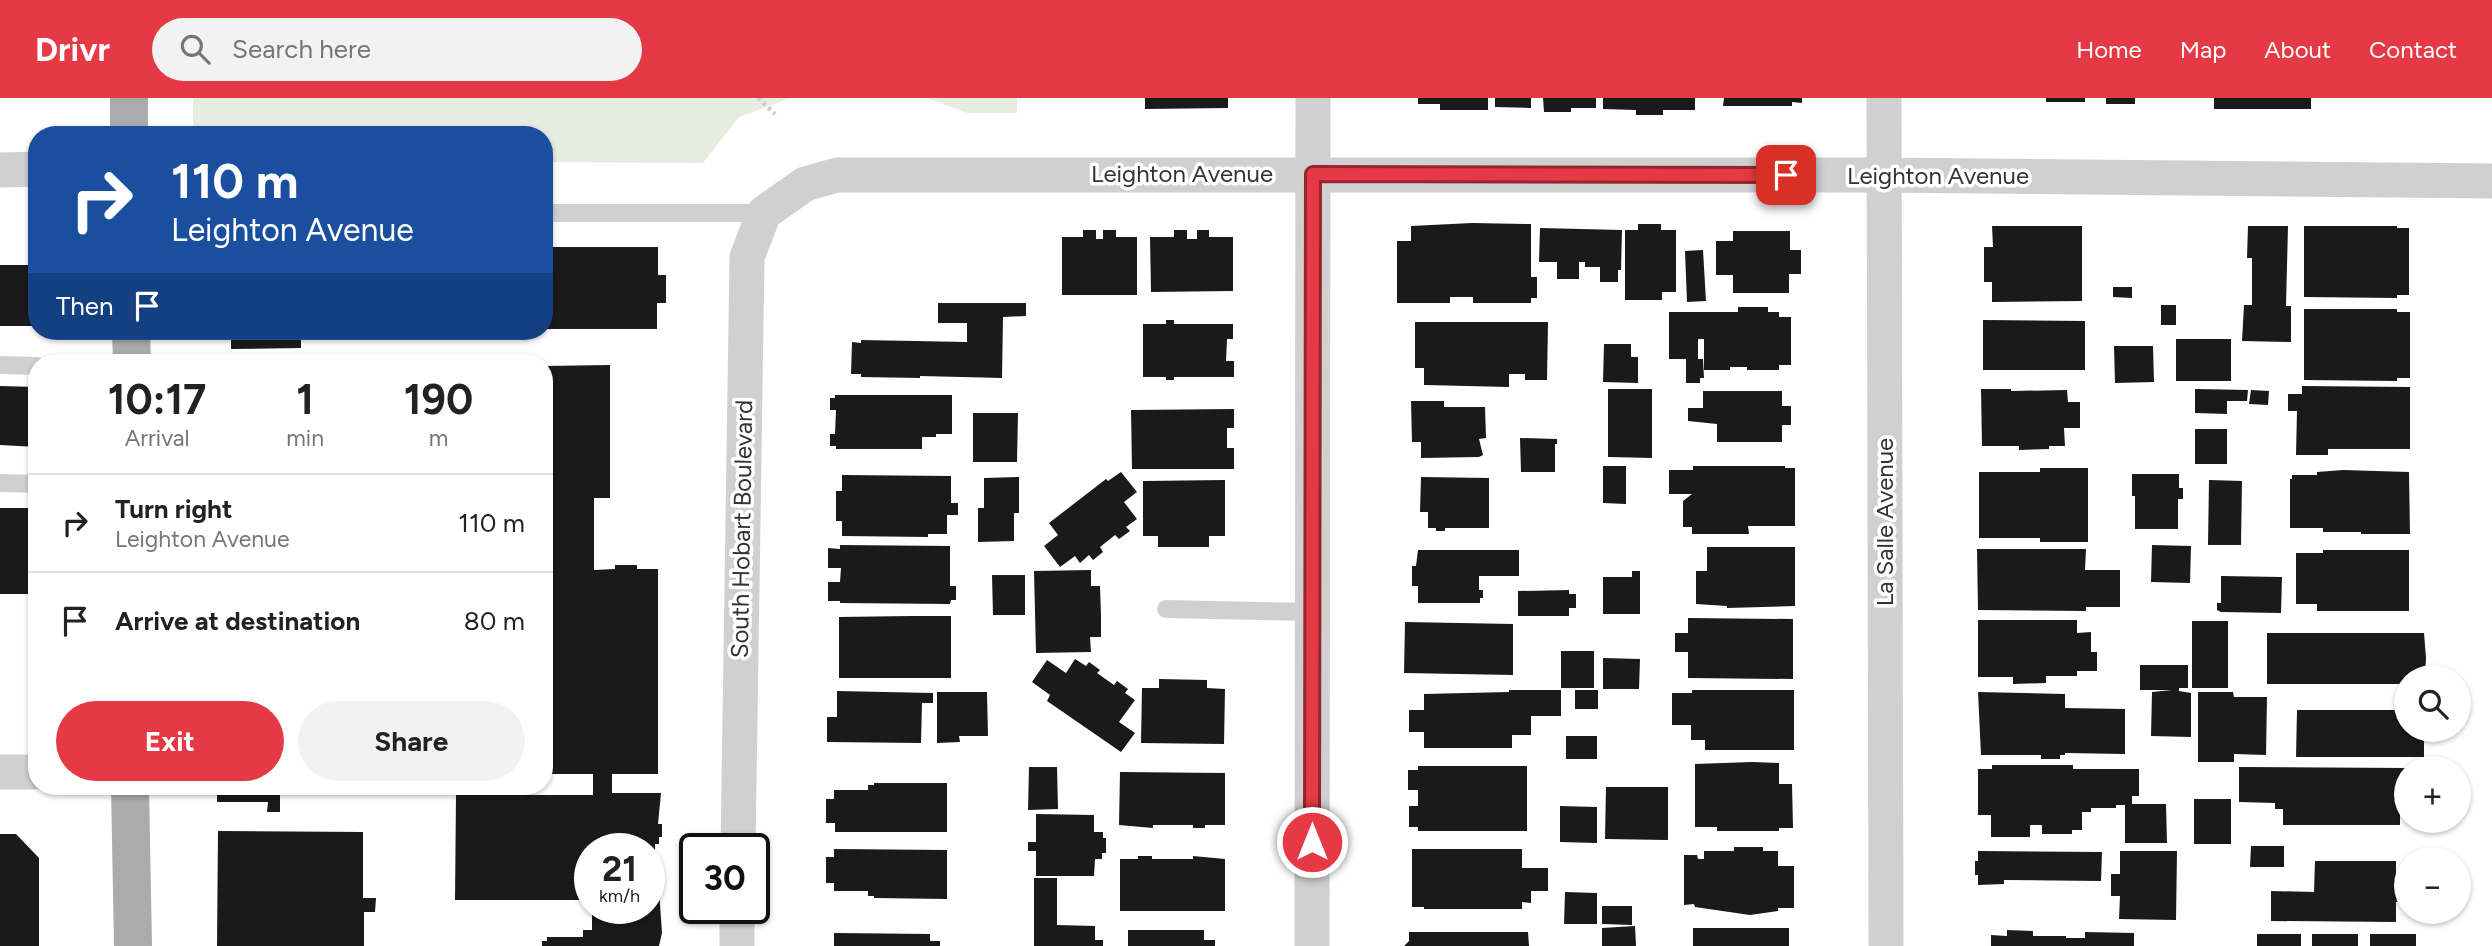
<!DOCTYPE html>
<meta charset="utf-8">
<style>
body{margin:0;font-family:Figtree,sans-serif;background:#f2f2f2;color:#222;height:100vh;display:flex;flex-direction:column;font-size:26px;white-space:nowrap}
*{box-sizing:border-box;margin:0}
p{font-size:23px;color:#767676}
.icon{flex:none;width:38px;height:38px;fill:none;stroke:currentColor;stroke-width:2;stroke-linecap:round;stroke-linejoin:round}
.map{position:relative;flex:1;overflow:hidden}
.side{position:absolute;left:28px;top:256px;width:525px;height:441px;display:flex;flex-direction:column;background:#fff;border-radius:28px;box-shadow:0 2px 5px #0004}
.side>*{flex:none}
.hud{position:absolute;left:28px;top:28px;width:525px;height:214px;border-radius:28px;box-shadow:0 2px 5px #0004;background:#1a4fa0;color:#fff;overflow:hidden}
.buttons{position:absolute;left:2394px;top:567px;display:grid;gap:14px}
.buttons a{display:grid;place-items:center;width:77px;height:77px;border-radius:50%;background:#fff;box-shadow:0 2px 5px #0004;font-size:35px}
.speed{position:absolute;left:574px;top:735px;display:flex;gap:14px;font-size:35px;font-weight:700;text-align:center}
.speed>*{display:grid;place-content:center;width:91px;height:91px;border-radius:50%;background:#fff;box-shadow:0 2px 5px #0004;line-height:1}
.speed small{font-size:18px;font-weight:400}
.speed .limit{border:4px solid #111;border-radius:10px;background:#fff;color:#111}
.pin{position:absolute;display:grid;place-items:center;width:60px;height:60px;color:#fff;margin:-30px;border-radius:14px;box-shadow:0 4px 10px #0006}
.me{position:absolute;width:77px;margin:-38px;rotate:0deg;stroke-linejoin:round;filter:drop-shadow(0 0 5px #0008)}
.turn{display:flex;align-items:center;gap:24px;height:147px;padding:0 28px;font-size:32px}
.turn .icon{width:91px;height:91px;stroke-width:2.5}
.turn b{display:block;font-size:49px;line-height:60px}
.then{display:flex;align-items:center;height:66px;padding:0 28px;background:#0003;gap:14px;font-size:26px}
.eta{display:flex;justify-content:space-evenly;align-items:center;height:119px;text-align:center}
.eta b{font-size:42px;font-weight:700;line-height:49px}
.button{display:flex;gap:14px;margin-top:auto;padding:14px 28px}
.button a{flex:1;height:80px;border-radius:42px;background:#e63946;color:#fff;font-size:28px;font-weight:700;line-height:80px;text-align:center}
.button a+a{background:#f2f2f2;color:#222}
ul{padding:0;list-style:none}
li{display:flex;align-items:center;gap:21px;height:98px;padding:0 28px;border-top:2px solid #e0e0e0}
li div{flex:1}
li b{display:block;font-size:26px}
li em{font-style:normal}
header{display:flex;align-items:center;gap:42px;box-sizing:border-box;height:98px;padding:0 35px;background:#e63946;color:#fff}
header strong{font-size:33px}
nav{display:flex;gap:38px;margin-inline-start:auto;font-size:24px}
.search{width:490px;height:63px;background:#f2f2f2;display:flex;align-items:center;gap:18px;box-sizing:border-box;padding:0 24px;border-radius:38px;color:#767676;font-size:26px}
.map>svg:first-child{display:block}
</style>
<header>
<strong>Drivr</strong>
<div class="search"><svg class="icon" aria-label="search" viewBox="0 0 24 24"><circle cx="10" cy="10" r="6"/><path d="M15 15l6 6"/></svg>Search here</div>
<nav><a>Home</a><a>Map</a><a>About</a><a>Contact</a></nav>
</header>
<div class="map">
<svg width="2492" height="848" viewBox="0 0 2492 848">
<rect width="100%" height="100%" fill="#fff"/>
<!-- green -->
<path fill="#e6ecdf" d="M193 0H790L739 19 703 65 544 64V37H193Z
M927 0H1017V15H967Z"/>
<!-- building -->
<path fill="#1a1a1a" d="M1145 0H1228V10L1145 11Z
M1418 0H1488V12H1440V6H1418Z
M1495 0H1531V10L1495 9Z
M1543 0H1596V10H1571V14H1544Z
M1603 0H1695V12H1663V17H1636V12L1603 11Z
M1724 0H1802V5L1792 4V8H1723Z
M2046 0H2085V4H2046Z
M2106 0H2135V6H2106Z
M2214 0H2311V11H2214Z
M1472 125 1531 126V179H1537V200H1531V205H1473V199H1450V205H1397V143H1411V128Z
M1638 126H1661V132H1676V194H1662V202H1625V132H1638Z
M1992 128H2082V203L1992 204V184H1984V149H1993Z
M2248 128H2288L2286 208H2291V244L2242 243 2244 207H2252V160H2247Z
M2304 128H2397V130H2409V197H2397V200L2304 199Z
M1540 130 1622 132 1621 172H1618V184H1600V169H1585V164H1579V181H1557V164H1539Z
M1083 132H1096V141H1103V132H1116V139H1137V197H1062V139H1083Z
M1174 132H1187V141H1197V132H1209V139H1233V193L1151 194 1150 139H1174Z
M1733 133H1790V152H1801V176H1789V195H1733V177H1716V143H1733Z
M544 149H658V177H666V205H657V231H544Z
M1703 152 1706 203 1687 204 1685 153Z
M0 167H37V228H0Z
M2113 189H2132V200L2113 199Z
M938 205H1026V218L1003 219 1002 280 920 278V280L861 279V276H851L852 244 861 245V242L967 244V225H938Z
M2161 207H2176V227H2161Z
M1738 209H1768V214H1779V219H1791V267H1779V272H1747V269H1730V272H1704V241H1698V261H1703L1704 280H1700V285H1686V261H1669V214H1738Z
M2304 211H2397V214H2410V280H2397V283L2304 282Z
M1166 222H1174V226H1233V241H1227L1226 263H1234V279H1174V282H1166V279H1143V226H1166Z
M1983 222 2085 223V272H1983Z
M1415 224H1548L1547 282H1525V276H1509V289L1424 287V270H1415Z
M235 233H306V236H301V250L231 251V238H235Z
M2176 241H2231V283H2176Z
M1604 246H1631V259H1638V285L1603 284Z
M2114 248H2153L2154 284 2115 285Z
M610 267V400H594V472L615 471V467H637V471H658V676H612V695H661L658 726H662V739H659V746H655V792H659L662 835 659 848H542V843H547V839H583V832H592V810H649V751H590V802H455L456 697H593V676H544V268Z
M0 288 37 289V349L0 347Z
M2302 288 2410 289V351H2328V357H2296L2297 313H2288V296H2302Z
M1608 291H1652V360L1608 359Z
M1981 291H2011V293L2067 292 2068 304H2080V330H2064L2065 348H2049V351L2019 352V348H1982Z
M2195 291 2248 292 2247 303H2227V316L2195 315Z
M2251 292 2269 293 2268 307 2249 306Z
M1703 293H1782V308H1791V327H1782V344H1717V326L1688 323V310H1703Z
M835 297H952V336H936V339H922V351H836V348H830V336H835L836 312H830V300H835Z
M1411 303H1444V309H1485L1486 340 1479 341 1483 357 1479 359 1421 360V344H1412Z
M1234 311V330H1227V350H1234V371H1132L1131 312Z
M973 315H1018L1017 364H973Z
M2195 331H2227V366H2195Z
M1520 340 1557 341V346H1555V374H1521Z
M1603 368H1626V406L1603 405Z
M1693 368H1785V370H1795V428H1748L1749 436H1692V429H1683V403L1692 396H1669V372H1693Z
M2040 370H2088V444H2040V440H1979V374H2040Z
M2343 372 2409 374 2410 436H2361V434H2323V430H2290V381H2292V377H2317V374Z
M1121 374 1137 394 1124 404 1137 421 1126 429 1130 433 1119 441 1115 437 1100 449 1103 454 1093 462 1089 457 1080 465 1075 458 1060 469 1044 448 1058 437 1049 425 1106 381 1108 383Z
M2132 376H2179V390H2183V401H2178V431H2135V398H2132Z
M842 377 951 378V405H958V417H947V436H928V439L842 438V423H836V393H842Z
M1019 379V415H1014V443L978 444V410H984V380Z
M1421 379 1489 380V430H1445V433H1436V430H1428V414H1420Z
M1225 382V438H1209V449H1158V438H1143V383Z
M2209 382 2242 383 2241 447H2208Z
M0 410H36L34 442H37V496H0Z
M840 447 950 448V488H956V502H951L950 506 840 505V503H828V484H840L841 470H828V450L840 451Z
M2152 447 2191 448 2190 485 2151 484Z
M1707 449H1795V508L1727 510V508L1696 506V473H1707Z
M1977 451H2086L2085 472H2120V509H2086V513L1978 512Z
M1418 452H1519V478H1479V492H1483V500H1480V505H1418V488H1412V468H1416Z
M2323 452H2409V513H2317V506H2296V455H2323Z
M1091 472V488H1100L1101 518V539H1090L1091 554 1036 555 1034 473Z
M1632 473H1640V516H1603V479H1632Z
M992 477H1025V517H993Z
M2221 478 2282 479 2281 515 2221 514 2217 512V505H2221Z
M1569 492V496H1576V510H1569V518H1518V493Z
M911 518H951V580H839V519Z
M1688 520 1793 521V581L1688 580V554H1675V535H1688Z
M1978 522H2077V535L2091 534V554H2097V573H2077V578H2046V585L2013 586V579H1978Z
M2192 523H2228V590H2192Z
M1405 524 1513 526V577L1404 575Z
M2267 535H2424L2426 560 2425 579H2406V586H2267Z
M1561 553H1594V590H1561Z
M1603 560 1640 561 1639 591H1603Z
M1075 561 1086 568 1089 564 1100 572 1097 575 1114 587 1117 583 1128 591 1125 595 1135 602 1119 624 1135 635 1121 654 1047 603 1050 597 1032 584 1047 562 1066 575Z
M2140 567H2188V590H2179V593L2191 595V639L2151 638 2152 594 2172 592H2140Z
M1159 581 1207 582V590L1225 591 1224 646 1141 645 1142 590H1159Z
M1509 592H1561V618H1531V637H1512V650H1424V634H1409V612H1424V596L1509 594Z
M1575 592H1598V611H1575Z
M1692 592H1794V652H1705V642H1691V627H1672V595H1692Z
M837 593 933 595V605H922L921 645 827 644V619H837Z
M937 594H987L988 638H959L960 644 937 645Z
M1978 594 2065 596V610L2125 611V656L2065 655V657H2060V661H2041V657H1981Z
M2198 594H2233L2234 599H2267L2266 657 2234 656V664H2198Z
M2297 612H2406V632H2424V659H2296Z
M1566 638H1597V661H1566Z
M1752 664 1779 665V686H1792L1793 730H1779V733H1717V729H1695V666Z
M1992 667H2073V671H2139V698H2132V706H2166L2167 745H2125V707H2116V710H2091V714H2082V732H2072V736H2042V727H2030V739H1991V717H1978V671H1992Z
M1418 668H1527V733H1418V729H1409V708H1418V692H1408V672H1418Z
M1029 669H1057L1058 711 1028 712Z
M2239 669 2406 670V717H2400V727H2283V711H2275V705L2239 704Z
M1120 674 1225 675V727H1205V730H1193V727H1153V730L1119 727Z
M874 685H947V734H835V725H826V701H834V692H868V687H874Z
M217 688H280V714H267L268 704H217Z
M1606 689H1668V742L1605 741Z
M2194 701H2231V746H2194Z
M1560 708 1597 709V745L1560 744Z
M1036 716 1094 717V734H1103V740H1106V755H1102V761H1095L1094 778H1036V753H1028V744H1036Z
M218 733 363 734V800H376L375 814H364V848H217Z
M0 736H16L39 760V848H0Z
M2251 748H2284V769H2250Z
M1734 749H1763V753H1778V768H1794V810H1778V813L1750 817 1695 809 1694 806 1684 807V757H1697L1698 761H1704V753H1734Z
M834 751 947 752V801L874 800V798H868V793H834V785H826V759H834Z
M1412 751H1522V770H1548V793H1531V805L1522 804V811H1424V809H1412Z
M1978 753 2102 754 2101 783 2004 782V786L1978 787V777H1975V763H1978Z
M2120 753H2177L2176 822 2119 821 2120 798H2111V776H2120Z
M1138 758H1152V761H1193V758L1225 761V813H1120V761H1138Z
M2315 763H2396V781H2406V804H2396V824L2271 823V793L2314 794Z
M1034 780H1057V827L1095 828V842H1103V848H1034Z
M1565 794 1597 795V826H1564Z
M1602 808H1632V827L1602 826Z
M1635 828 1636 848H1602V830Z
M1693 830H1789V848H1693Z
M1128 832H1204V842H1215V848H1128Z
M2007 832 2033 833V838H2066V840H2085V834L2134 835V848H1991V837L2007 838Z
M1409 834H1528L1529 848H1404L1409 843Z
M834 835 930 836V843H940V848H834Z
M2257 836H2301V848H2257Z
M2312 836H2358V848H2312Z
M2370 836H2416V848H2370Z"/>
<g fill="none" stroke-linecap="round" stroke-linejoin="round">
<!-- path -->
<path stroke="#cdcdcd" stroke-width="4.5" stroke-dasharray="3.5 3.5" stroke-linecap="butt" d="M758 0 775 16"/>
<!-- service -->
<path stroke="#d0d0d0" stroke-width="18" d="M544 115H764
M0 267 37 268
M0 385 37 386
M1166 511 1312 514"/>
<!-- minor -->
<path stroke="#d0d0d0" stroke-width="35" d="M1884 0 1886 848
M0 72 37 71
M0 674H37
M738 751 747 159 764 115 805 86 837 77H1884L2492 83
M737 848V810
M1312 848 1313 0"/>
<!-- primary -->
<path stroke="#ababab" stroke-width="38" d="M129 0V37
M131 233 132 264
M130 688 133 848"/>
</g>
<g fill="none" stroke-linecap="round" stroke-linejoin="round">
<defs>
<path id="route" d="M1312 744 1313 76 1786 77"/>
</defs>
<!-- route casing -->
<use href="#route" stroke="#96252e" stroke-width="18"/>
<!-- route -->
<use href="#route" stroke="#e63946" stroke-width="12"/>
</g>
<g text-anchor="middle" stroke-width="7" stroke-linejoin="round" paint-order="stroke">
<!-- street labels -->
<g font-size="24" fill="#333" stroke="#fff">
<text x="1182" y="84">Leighton Avenue</text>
<text x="1938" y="86">Leighton Avenue</text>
<text transform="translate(1885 424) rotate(-90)" y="8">La Salle Avenue</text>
<text transform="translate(742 431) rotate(-89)" y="8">South Hobart Boulevard</text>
</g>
</g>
</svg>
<div class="buttons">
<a><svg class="icon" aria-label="search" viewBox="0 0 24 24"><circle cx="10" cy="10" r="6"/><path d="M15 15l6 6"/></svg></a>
<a>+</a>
<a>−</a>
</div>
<div class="speed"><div>21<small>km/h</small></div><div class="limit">30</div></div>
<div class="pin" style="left:1786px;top:77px;background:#d93025"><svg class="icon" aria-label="arrive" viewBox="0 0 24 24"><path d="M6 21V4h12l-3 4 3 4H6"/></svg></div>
<svg class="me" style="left:1312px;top:744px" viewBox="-20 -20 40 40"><circle r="17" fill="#e63946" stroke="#fff" stroke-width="3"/><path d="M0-11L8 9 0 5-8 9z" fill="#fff"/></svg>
<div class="hud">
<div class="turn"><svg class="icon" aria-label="right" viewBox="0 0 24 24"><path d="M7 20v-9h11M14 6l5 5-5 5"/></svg><div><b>110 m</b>Leighton Avenue</div></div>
<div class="then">Then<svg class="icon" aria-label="arrive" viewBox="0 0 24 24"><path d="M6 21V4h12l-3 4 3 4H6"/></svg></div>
</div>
<section class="side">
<div class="eta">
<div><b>10:17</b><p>Arrival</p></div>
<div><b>1</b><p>min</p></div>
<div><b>190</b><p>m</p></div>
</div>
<ul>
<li><svg class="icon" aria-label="right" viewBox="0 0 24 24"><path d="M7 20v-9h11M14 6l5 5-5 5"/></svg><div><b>Turn right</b><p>Leighton Avenue</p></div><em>110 m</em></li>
<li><svg class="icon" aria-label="arrive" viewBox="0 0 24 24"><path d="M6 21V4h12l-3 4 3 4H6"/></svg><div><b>Arrive at destination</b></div><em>80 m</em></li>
</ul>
<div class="button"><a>Exit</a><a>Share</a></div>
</section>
</div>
